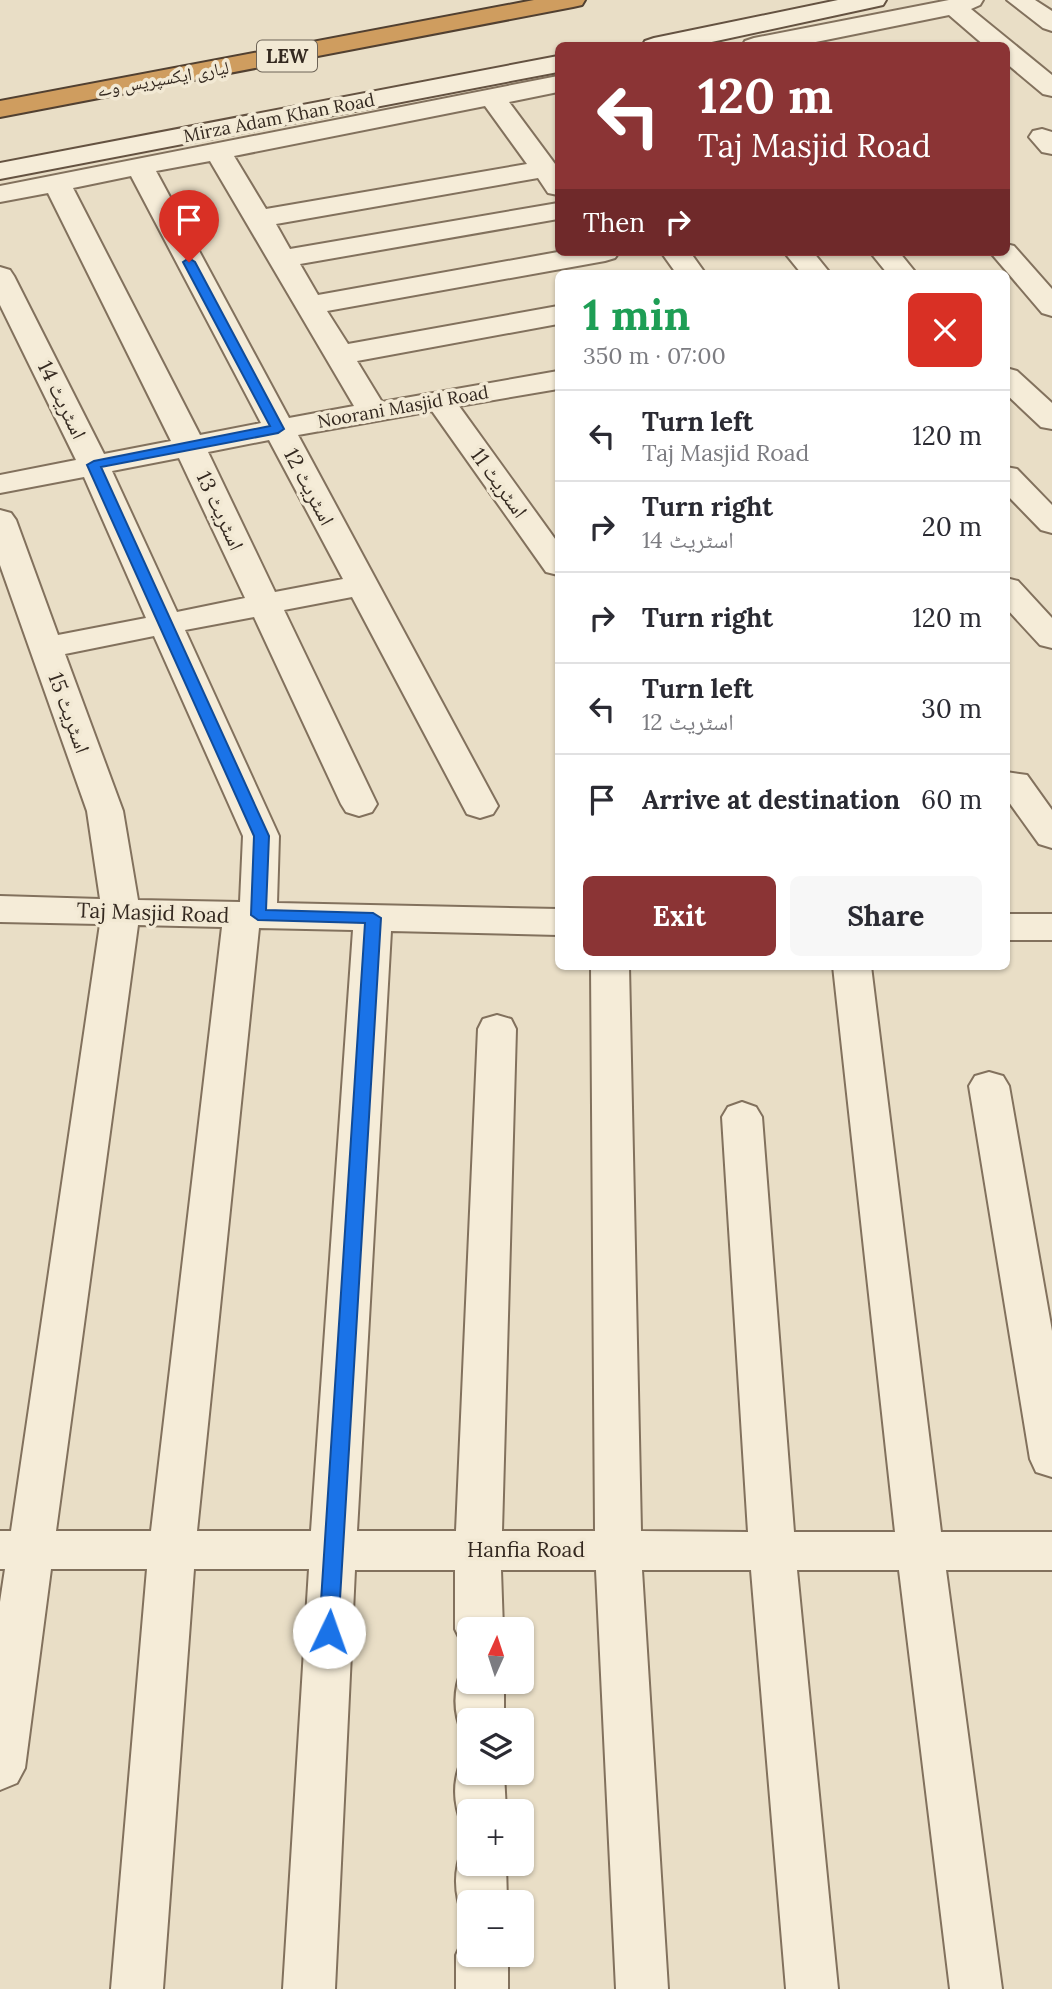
<!DOCTYPE html>
<meta charset="utf-8">
<style>
body{margin:0;font-family:Lora,"Noto Naskh Arabic",serif;background:#f7f7f7;color:#2b2b33;height:100vh;display:flex;flex-direction:column;font-size:26px;white-space:nowrap}
*{box-sizing:border-box;margin:0}
p{font-size:23px;color:#7c7c81}
.icon{flex:none;width:38px;height:38px;fill:none;stroke:currentColor;stroke-width:2;stroke-linecap:round;stroke-linejoin:round}
.map{position:relative;flex:1;overflow:hidden}
.drawer{position:absolute;left:555px;top:270px;width:455px;height:700px;display:flex;flex-direction:column;background:#fff;border-radius:10px;box-shadow:0 2px 5px #0004}
.drawer>*{flex:none}
.banner{position:absolute;left:555px;top:42px;width:455px;height:214px;border-radius:10px;box-shadow:0 2px 5px #0004;background:#8b3435;color:#fff;overflow:hidden}
.needle{width:46px;rotate:3deg}
.tools{position:absolute;left:457px;top:1617px;display:grid;gap:14px}
.tools a{display:grid;place-items:center;width:77px;height:77px;border-radius:10px;background:#fff;box-shadow:0 2px 5px #0004;font-size:35px}
.pin{position:absolute;display:grid;place-items:center;width:60px;height:60px;color:#fff;margin:-72px -30px;border-radius:50% 50% 50% 0;rotate:-45deg;box-shadow:0 0 7px #0007}
.pin .icon{rotate:45deg}
.me{position:absolute;width:77px;margin:-38px;rotate:3deg;stroke-linejoin:round;filter:drop-shadow(0 0 5px #0008)}
.turn{display:flex;align-items:center;gap:24px;height:147px;padding:0 28px;font-size:32px}
.turn .icon{width:91px;height:91px;stroke-width:2.5}
.turn b{display:block;font-size:49px;line-height:60px}
.then{display:flex;align-items:center;height:66px;padding:0 28px;background:#0003;gap:14px;font-size:26px}
.round{display:grid;place-items:center;flex:none;width:74px;height:74px;border-radius:10px;background:#f7f7f7}
.head{display:flex;align-items:center;justify-content:space-between;height:119px;padding:0 28px}
h1{font-size:42px;font-weight:700;line-height:52px;color:#1e9e55}
.cta{display:flex;gap:14px;margin-top:auto;padding:14px 28px}
.cta a{flex:1;height:80px;border-radius:10px;background:#8b3435;color:#fff;font-size:28px;font-weight:700;line-height:80px;text-align:center}
.cta a+a{background:#f7f7f7;color:#2b2b33}
ul{padding:0;list-style:none}
li{display:flex;align-items:center;gap:21px;height:91px;padding:0 28px;border-top:2px solid #e1e1e2}
li div{flex:1}
li b{display:block;font-size:26px}
li em{font-style:normal}
.map>svg:first-child{display:block}
</style>
<div class="map">
<svg width="1052" height="1989" viewBox="0 0 1052 1989">
<rect width="100%" height="100%" fill="#e9dec6"/>
<g fill="none" stroke-linecap="round" stroke-linejoin="round">
<defs>
<path id="minor" d="M949 0H983L980 5 971 9 1052 75V96L1043 94 1006 63V46H985L949 15 796 46H742L745 41 754 38Z
M1007 0H1035L1052 11V31L1043 28Z
M558 76V92L509 102 558 168V195L548 193 538 178 276 224 290 249 558 203V219L300 264 318 295 558 252H619L615 258 605 261 327 311 348 344 558 306V324L357 361 382 402 558 371V389L459 406 558 543V575L546 572 432 411 298 435 498 806 493 814 480 818 467 814 352 597 284 610 377 804 372 812 359 816 346 812 341 804 254 617 185 630 279 836 277 903 558 909V935L391 931 357 1531H456L478 1029 483 1019 497 1015 511 1019 516 1029 502 1531H595L591 966H629L641 1531 748 1532 722 1117 728 1107 742 1102 756 1107 762 1117 794 1532H895L833 966H871L941 1532H1052V1570H946L1002 1989H950L899 1570H797L838 1989H786L751 1570H642L668 1989H616L596 1570H501L503 1629H469V1646L462 1643 455 1629V1570H355L335 1989H283L309 1569H194L163 1989H111L147 1569H51L25 1768 17 1783 0 1790V1602L5 1569H0V1531H11L100 924 0 922V896L100 899 87 811 0 565V510L11 513 16 520 58 635 146 618 84 477 0 493V475L76 460 0 305V267L10 270 14 276 104 454 171 441 48 193 0 202V186ZM485 106 527 164 266 209 234 156ZM210 161 354 406 289 418 156 171ZM131 176 261 423 200 435 73 188ZM269 440 343 579 275 592 208 452ZM179 458 245 598 177 612 112 471ZM154 636 243 836 240 902 138 900 123 811 65 654ZM138 925 222 927 151 1531H56ZM259 928 353 930 311 1531H197Z
M1042 129 1052 132V154L1042 152 1029 137 1033 131Z
M1006 244 1014 246 1052 289V316L1042 313 990 252H1006Z
M661 252H690L705 273H676Z
M784 252H813L830 273H801Z
M870 252H899L916 273H887Z
M1006 368 1017 371 1052 403V429L1041 427 1006 394Z
M1006 467 1017 469 1052 505V533L1041 530 1006 494Z
M1006 578 1018 581 1052 618V648L1040 645 1006 608Z
M1006 772 1027 775 1052 810V848L1039 844 1006 798Z
M1006 914H1052V940H1006Z
M989 1072 1003 1076 1009 1086 1052 1331V1477L1036 1472 1030 1459 969 1086 975 1076Z
M469 1665V1682H504V1720H469V1737L463 1735C453 1713 453 1689 463 1667Z
M469 1755V1773H504L506 1811H469V1829L463 1827C453 1804 452 1780 463 1758Z
M469 1846V1864H506L507 1902H469V1920L464 1919C454 1895 453 1871 463 1848Z
M469 1936V1955H508V1989H456V1955L464 1938Z"/>
<path id="secondary" d="M838 0H886L883 5 874 7 693 46H642L645 41 654 38Z
M558 56V72L0 179V163Z"/>
<path id="motorway" d="M534 0H585L582 5 573 7 0 117V101Z"/>
</defs>
<!-- minor casing -->
<use href="#minor" stroke="#82715d" stroke-width="4"/>
<!-- secondary casing -->
<use href="#secondary" stroke="#645241" stroke-width="4"/>
<!-- motorway casing -->
<use href="#motorway" stroke="#514031" stroke-width="4"/>
<!-- minor -->
<use href="#minor" fill="#f5ecd8" fill-rule="evenodd"/>
<!-- secondary -->
<use href="#secondary" fill="#f5ecd8" fill-rule="evenodd"/>
<!-- motorway -->
<use href="#motorway" fill="#cf9d5f" fill-rule="evenodd"/>
</g>
<!-- route -->
<path fill="#1a73e8" stroke="#114b97" stroke-width="2" d="M189 258 195 262 284 429 278 433 101 467 269 836 266 910 373 913 381 918 338 1632 336 1638 329 1641 322 1638 319 1632 365 923 258 920 251 915 254 836 87 465 94 461 270 426 183 262Z"/>
<g text-anchor="middle" stroke-width="7" stroke-linejoin="round" paint-order="stroke">
<!-- far-street labels -->
<g font-size="18" fill="#342920" stroke="#f2e9d4">
<text transform="translate(163 79) rotate(-10)" y="6">لیاری ایکسپریس وے</text>
<text transform="translate(279 118) rotate(-11)" y="6">Mirza Adam Khan Road</text>
<text transform="translate(403 407) rotate(-10)" y="6">Noorani Masjid Road</text>
</g>
<!-- shield labels -->
<rect fill="#f2e9d4" stroke="#6d6356" stroke-width="2" x="257" y="40.5" width="60" height="31" rx="5"/>
<g font-size="19" font-weight="bold" fill="#342920">
<text x="287" y="63">LEW</text>
</g>
<!-- street labels -->
<g font-size="21" fill="#342920" stroke="#f2e9d4">
<text transform="translate(62 400) rotate(64)" y="7">اسٹریٹ 14</text>
<text transform="translate(499 483) rotate(54)" y="7">اسٹریٹ 11</text>
<text transform="translate(309 487) rotate(62)" y="7">اسٹریٹ 12</text>
<text transform="translate(220 511) rotate(65)" y="7">اسٹریٹ 13</text>
<text transform="translate(69 713) rotate(70)" y="7">اسٹریٹ 15</text>
<text transform="translate(153 913) rotate(2)" y="7">Taj Masjid Road</text>
<text x="526" y="1557">Hanfia Road</text>
</g>
</g>
</svg>
<div class="tools">
<a><svg class="needle" viewBox="-14 -14 28 28"><path d="M0-13l5 13h-10z" fill="#e53935"/><path d="M0 13l5-13h-10z" fill="#7c7c81"/></svg></a>
<a><svg class="icon" aria-label="layers" viewBox="0 0 24 24"><path d="M12 4l9 5-9 5-9-5zM3 14l9 5 9-5"/></svg></a>
<a>+</a>
<a>−</a>
</div>
<div class="pin" style="left:189px;top:262px;background:#d93025"><svg class="icon" aria-label="arrive" viewBox="0 0 24 24"><path d="M6 21V4h12l-3 4 3 4H6"/></svg></div>
<svg class="me" style="left:329px;top:1632px" viewBox="-20 -20 40 40"><circle r="19" fill="#fff"/><path d="M0-13L10 11 0 6-10 11z" fill="#1a73e8"/></svg>
<div class="banner">
<div class="turn"><svg class="icon" aria-label="left" viewBox="0 0 24 24"><path d="M17 20v-9H6M10 6l-5 5 5 5"/></svg><div><b>120 m</b>Taj Masjid Road</div></div>
<div class="then">Then<svg class="icon" aria-label="right" viewBox="0 0 24 24"><path d="M7 20v-9h11M14 6l5 5-5 5"/></svg></div>
</div>
<section class="drawer">
<div class="head"><div><h1>1 min</h1><p>350 m · 07:00</p></div><a class="round" style="background:#d93025;color:#fff"><svg class="icon" aria-label="close" viewBox="0 0 24 24"><path d="M6 6l12 12M18 6L6 18"/></svg></a></div>
<ul>
<li><svg class="icon" aria-label="left" viewBox="0 0 24 24"><path d="M17 20v-9H6M10 6l-5 5 5 5"/></svg><div><b>Turn left</b><p>Taj Masjid Road</p></div><em>120 m</em></li>
<li><svg class="icon" aria-label="right" viewBox="0 0 24 24"><path d="M7 20v-9h11M14 6l5 5-5 5"/></svg><div><b>Turn right</b><p>اسٹریٹ 14</p></div><em>20 m</em></li>
<li><svg class="icon" aria-label="right" viewBox="0 0 24 24"><path d="M7 20v-9h11M14 6l5 5-5 5"/></svg><div><b>Turn right</b></div><em>120 m</em></li>
<li><svg class="icon" aria-label="left" viewBox="0 0 24 24"><path d="M17 20v-9H6M10 6l-5 5 5 5"/></svg><div><b>Turn left</b><p>اسٹریٹ 12</p></div><em>30 m</em></li>
<li><svg class="icon" aria-label="arrive" viewBox="0 0 24 24"><path d="M6 21V4h12l-3 4 3 4H6"/></svg><div><b>Arrive at destination</b></div><em>60 m</em></li>
</ul>
<div class="cta"><a>Exit</a><a>Share</a></div>
</section>
</div>
